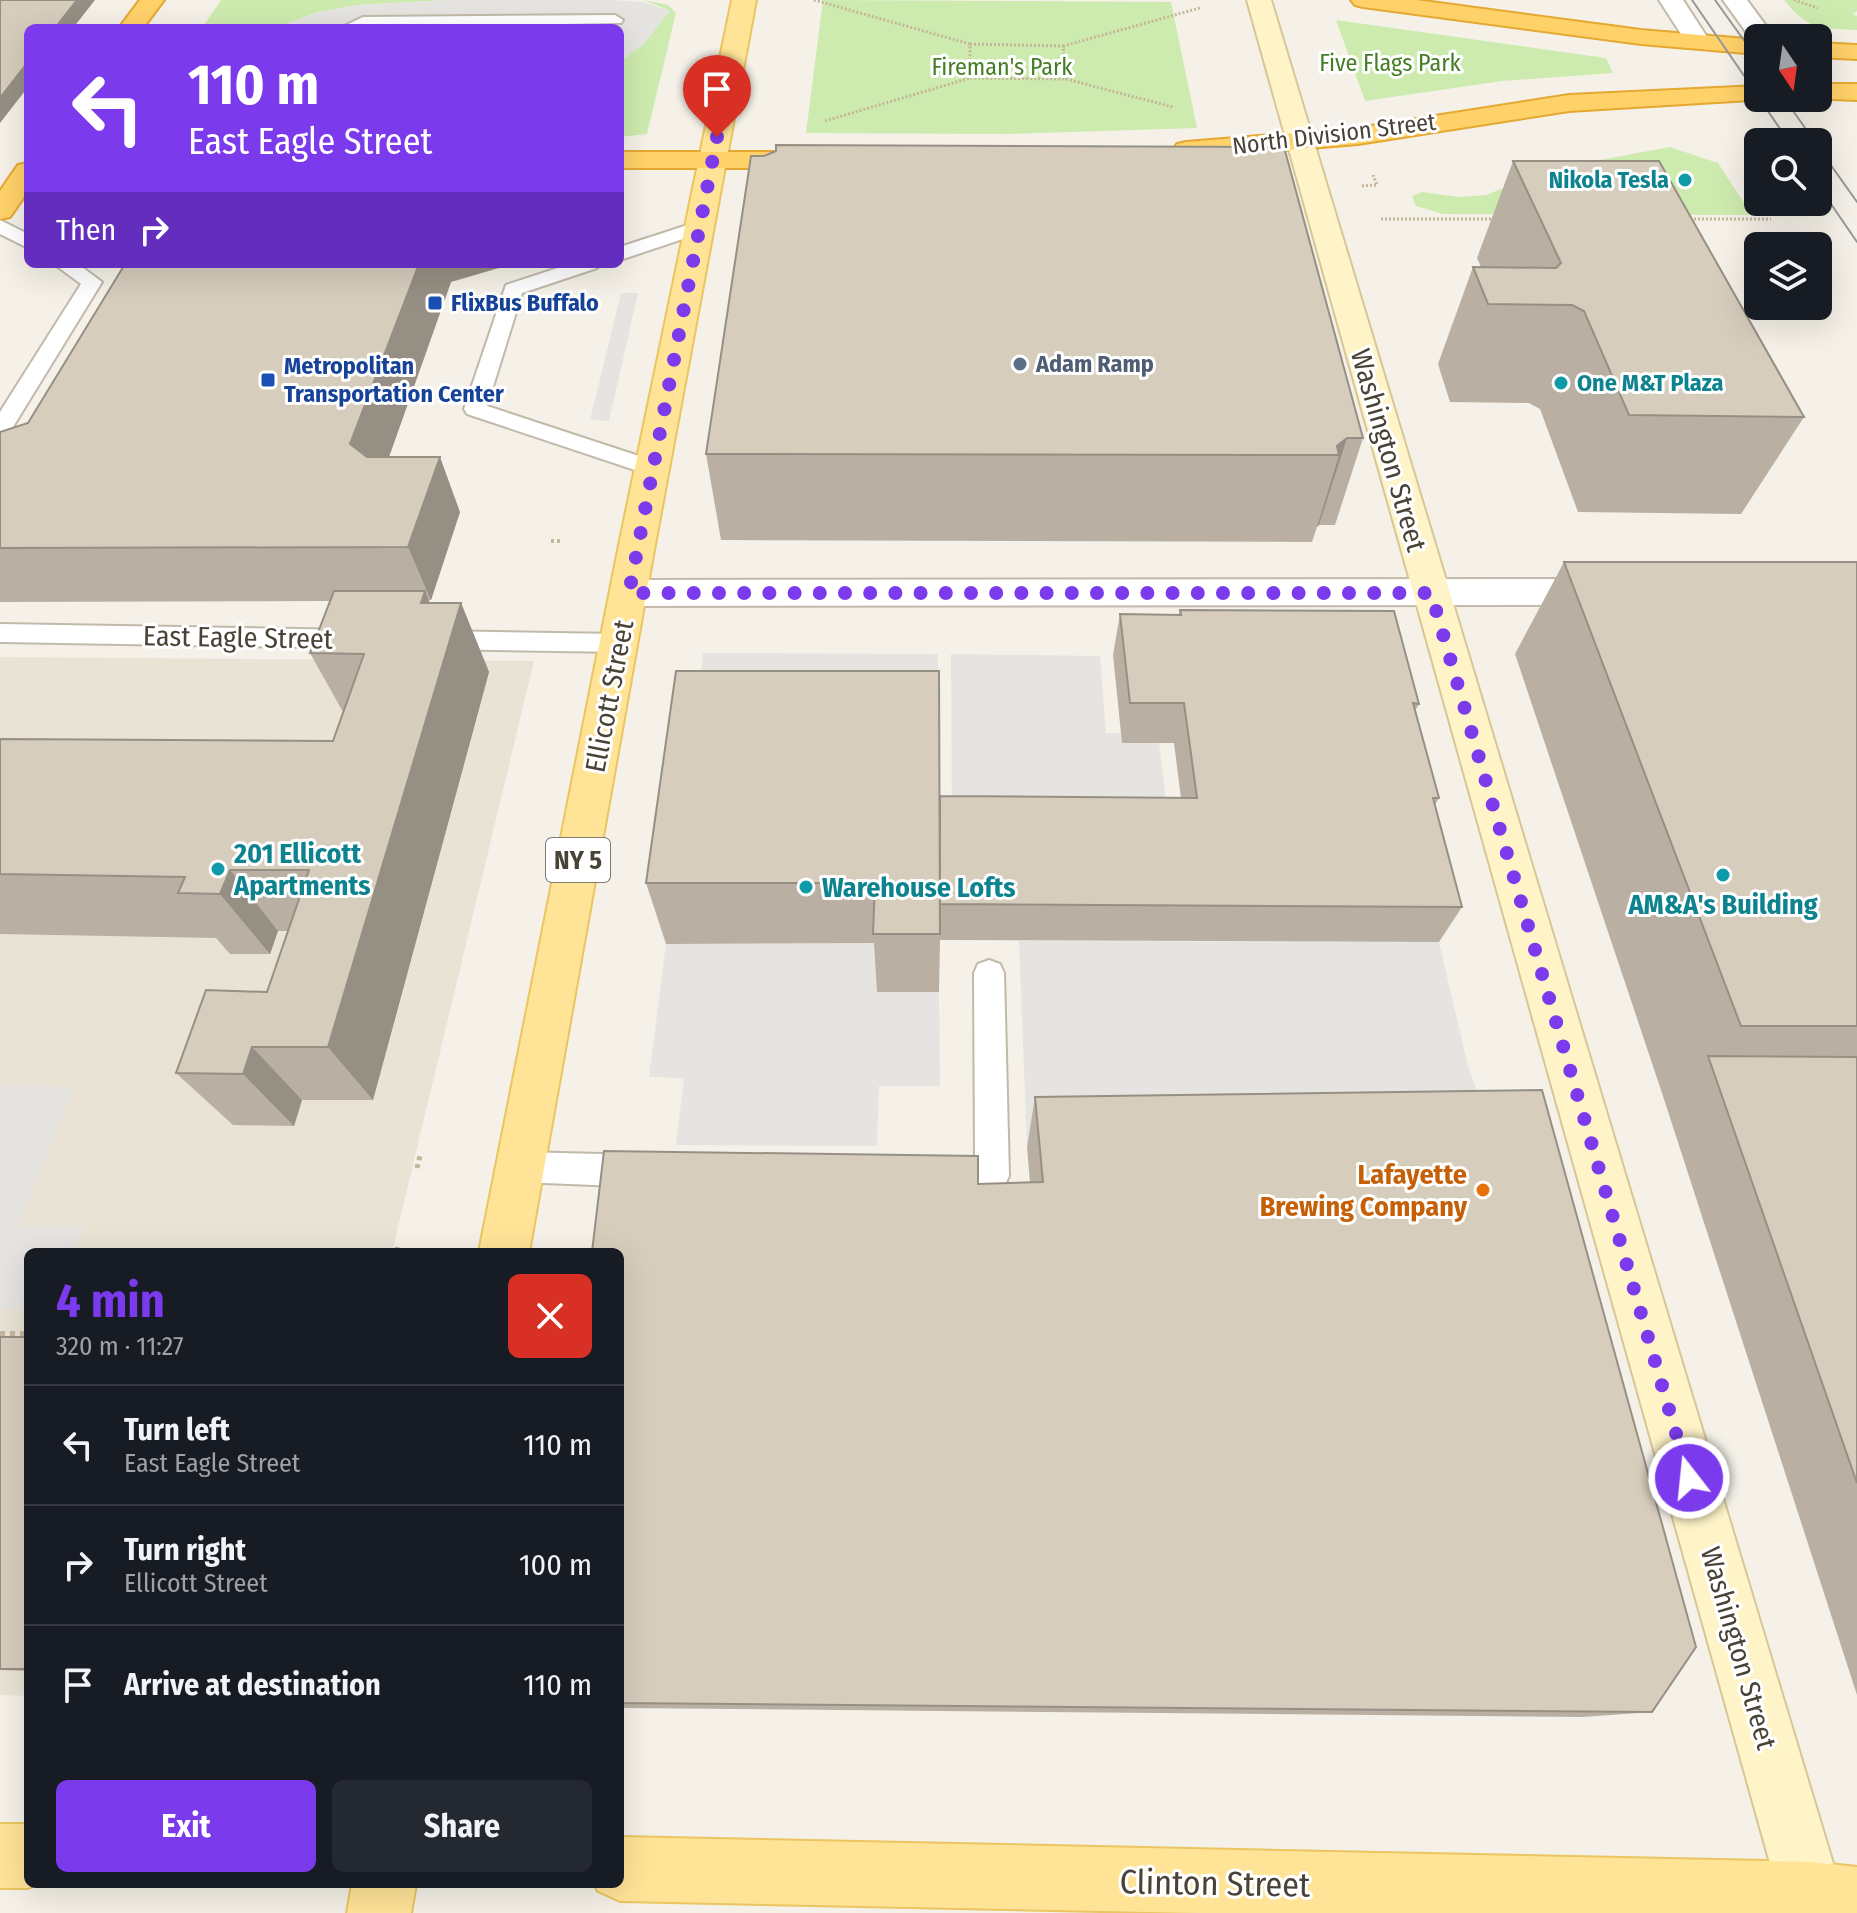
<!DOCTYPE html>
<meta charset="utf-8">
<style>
body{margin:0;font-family:"Fira Sans Condensed",sans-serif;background:#242831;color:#f1f3f6;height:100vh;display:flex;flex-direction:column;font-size:30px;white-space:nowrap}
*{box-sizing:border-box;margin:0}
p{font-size:26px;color:#9ea1a6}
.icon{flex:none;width:44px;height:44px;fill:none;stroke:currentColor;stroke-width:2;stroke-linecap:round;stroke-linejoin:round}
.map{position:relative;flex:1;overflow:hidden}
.side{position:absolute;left:24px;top:1248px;width:600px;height:640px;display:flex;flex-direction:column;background:#171b24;border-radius:12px;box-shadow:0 8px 32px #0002}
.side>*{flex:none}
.guide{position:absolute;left:24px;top:24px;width:600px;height:244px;border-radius:12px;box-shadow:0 8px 32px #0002;background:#7c3aed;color:#fff;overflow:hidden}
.needle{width:52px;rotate:167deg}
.tools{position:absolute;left:1744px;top:24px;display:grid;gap:16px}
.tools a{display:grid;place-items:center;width:88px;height:88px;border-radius:12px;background:#171b24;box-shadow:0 8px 32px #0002;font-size:40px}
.pin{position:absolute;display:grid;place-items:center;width:68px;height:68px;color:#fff;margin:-82px -34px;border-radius:50% 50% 50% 0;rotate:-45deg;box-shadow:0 0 8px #0007}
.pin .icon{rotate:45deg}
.me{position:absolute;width:88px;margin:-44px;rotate:344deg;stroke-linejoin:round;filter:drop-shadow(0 0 6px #0008)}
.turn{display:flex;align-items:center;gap:28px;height:168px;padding:0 32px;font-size:36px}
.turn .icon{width:104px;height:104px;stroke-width:2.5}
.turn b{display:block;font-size:56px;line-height:68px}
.then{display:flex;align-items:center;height:76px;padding:0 32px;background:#0003;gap:16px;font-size:30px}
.round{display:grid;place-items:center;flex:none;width:84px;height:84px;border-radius:12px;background:#242831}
.overview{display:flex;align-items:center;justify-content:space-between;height:136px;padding:0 32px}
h1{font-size:48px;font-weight:700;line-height:60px;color:#7c3aed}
.action{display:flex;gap:16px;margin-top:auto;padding:16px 32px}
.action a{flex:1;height:92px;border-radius:12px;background:#7c3aed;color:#fff;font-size:32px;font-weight:700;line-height:92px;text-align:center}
.action a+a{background:#242831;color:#f1f3f6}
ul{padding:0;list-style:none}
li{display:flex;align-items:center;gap:24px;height:120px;padding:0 32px;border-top:2px solid #363941}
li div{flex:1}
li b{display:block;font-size:30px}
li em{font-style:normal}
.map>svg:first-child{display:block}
</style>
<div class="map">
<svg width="1857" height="1913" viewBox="0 0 1857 1913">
<rect width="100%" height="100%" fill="#f5f1e8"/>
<!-- residential -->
<path fill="#e9e3d6" d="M0 657 534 661 392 1252H28V1696L0 1695Z"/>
<!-- green -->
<path fill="#ceebaf" d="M221 0H449L357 5 315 13 275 28H202Z
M644 0 668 5 676 13 647 134 620 137V61L627 57 670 11Z
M823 0 1171 2 1197 128 1011 134 806 133Z
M1784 0H1857V11L1853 14 1857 16V30C1821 29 1807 29 1784 0Z
M1336 20 1606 58 1613 73 1502 81 1365 101Z
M1670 147 1718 163 1752 215 1443 214 1416 206 1412 196 1422 192 1459 197 1486 195 1551 169Z"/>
<!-- parking -->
<path fill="#e6e4e0" d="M449 0H610L643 2 670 11 643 45 620 61V28H275L315 13 357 5Z
M621 293H638L609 421 590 420Z
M703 653 938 654V738L692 739Z
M951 654 1100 656 1106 733H1122L1159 743 1168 817 952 834Z
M1019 941 1439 942 1468 1066 1495 1141 1027 1147Z
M879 943 939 992 940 1086H879L877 1146 676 1145 684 1078 649 1077 666 944Z
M0 1086 74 1087 18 1226H84L74 1252H28V1310L0 1309Z"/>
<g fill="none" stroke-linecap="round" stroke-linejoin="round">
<defs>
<path id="lane" d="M615 15 623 20 621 23 340 28 363 17Z
M0 220 28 234V248L0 234Z
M700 221 710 227 707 231 620 260V247Z
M54 264H78L102 282 8 435 0 437V412L81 284Z
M570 264H600L597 268 522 293 487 406 660 463 663 468 660 473H644L467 414 464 409 506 285Z
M0 624 358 630 367 633 371 639 367 645 358 648 0 642Z
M438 631 619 634 628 637 632 643 628 649 619 652 438 649 429 646 425 640 429 634Z
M989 960 1000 964 1004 973 1009 1176 1004 1187C982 1195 948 1194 926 1186L921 1175 926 1164 938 1159 975 1160 974 973 978 964Z
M520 1152 642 1155 654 1160 659 1171 654 1182 642 1187 520 1182 508 1178 503 1167 508 1156Z"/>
<path id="street" d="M1659 0H1683L1711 43 1708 48H1690Z
M1723 0H1747L1775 38H1758V44L1754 43Z
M1606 579 1619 583 1624 592 1619 601 1606 605 629 606 616 602 611 593 616 584 629 580Z"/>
<path id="secondary" d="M1247 0H1271L1848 1913H1784Z"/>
<path id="primary" d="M732 0H756L654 550 529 1252H479L618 550Z
M0 1824H28V1884H37L28 1888H0Z
M620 1837 1811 1862 1857 1867V1913H1196L620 1901 598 1891 594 1884H620Z
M352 1884H416L411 1913H347Z"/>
<path id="highway" d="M140 0H164L143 28H119Z
M1351 0H1416L1641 30 1758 40V54L1641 44 1363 7 1355 5Z
M1818 43 1857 45V59L1818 57Z
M1818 84H1857V100L1811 98H1818Z
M1758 86V98L1767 99 1569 111 1358 144 1186 158 1177 156 1173 150 1177 144 1186 142 1358 128 1569 95Z
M620 152H810L820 154 823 160 820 166 810 168H620Z
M28 163V191L10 217 0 219V191L18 165Z"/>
</defs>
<!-- lane casing -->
<use href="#lane" stroke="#c1baaa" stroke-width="4"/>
<!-- street casing -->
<use href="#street" stroke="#c1baaa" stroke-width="4"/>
<!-- secondary casing -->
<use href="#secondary" stroke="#d7c796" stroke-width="4"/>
<!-- primary casing -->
<use href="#primary" stroke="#eac561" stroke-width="4"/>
<!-- highway casing -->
<use href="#highway" stroke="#e5a831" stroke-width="4"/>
<!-- path-far3 -->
<path stroke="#c3b69a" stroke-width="3" stroke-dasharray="2 2" stroke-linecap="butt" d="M814 0 970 44
M1794 0 1818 8
M970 44 1063 46 1066 79 970 78Z
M1063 46 1200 8
M1066 79 1173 107
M825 121 970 78
M1362 186 1377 185 1373 175
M1381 219H1496
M1686 219H1771"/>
<!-- path-far2 -->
<path stroke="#c3b69a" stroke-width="4" stroke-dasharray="3 3" stroke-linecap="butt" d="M551 541H563"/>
<!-- path-far1 -->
<path stroke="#c3b69a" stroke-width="5" stroke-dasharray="4 4" stroke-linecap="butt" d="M417 1168 420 1156"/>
<!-- path -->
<path stroke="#c3b69a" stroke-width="6" stroke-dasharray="5 5" stroke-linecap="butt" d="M397 1252 398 1247
M0 1334H28"/>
<!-- lane -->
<use href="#lane" fill="#fff" fill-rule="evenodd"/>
<!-- street -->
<use href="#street" fill="#fff" fill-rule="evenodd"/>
<!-- secondary -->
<use href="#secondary" fill="#fff3c8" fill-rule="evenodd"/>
<!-- primary -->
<use href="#primary" fill="#ffe497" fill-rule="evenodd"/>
<!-- highway -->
<use href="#highway" fill="#ffd169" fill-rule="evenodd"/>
<!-- tram -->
<path stroke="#979797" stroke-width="2" d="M1692 0 1758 96
M1715 0 1758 60
M1759 98 1789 142
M1784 98 1815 142
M1818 147 1857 202
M1818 185 1857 242"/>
</g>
<!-- wall -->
<path fill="#b9b0a3" d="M1513 161 1804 417 1741 514 1578 512 1540 409 1529 403 1450 402 1438 364 1473 267H1481L1477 258Z
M451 282 389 457 460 512 431 600H428L429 603H461L489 672 373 1100H302L294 1126 233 1125 176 1073 267 992 288 931H278L270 954H230L216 938 0 934V739L333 741 343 712 310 653 330 601 0 602V432Z
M1363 438 1335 525H1319L1317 527 1312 542 721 540 706 454Z
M1564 562H1857V1695L1663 1096 1515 654Z
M1180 610 1419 704 1415 711 1439 798 1435 805 1462 907 1439 942 940 940 939 992H877L874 943 666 944 646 883 940 796 1181 798 1174 743H1122L1113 655 1120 614 1179 615Z
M1035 1097 1652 1712 1583 1717 620 1708V1252L978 1184 1030 1183 1027 1147Z
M0 1337H28V1671L0 1670Z"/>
<!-- shaded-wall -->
<path fill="#969084" d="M77 0H95L73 28H55Z
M28 62V87L0 123V98Z
M419 264H513L451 282 374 499 350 444Z
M1347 438 1319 525 1317 527 1339 455 1337 446Z
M440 457 460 512 431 600 408 547Z
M425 591 448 646 461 603 489 672 373 1100 328 1047Z
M230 870 278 931 270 954 220 894Z
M252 1047 302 1100 294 1126 243 1074Z"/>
<!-- building -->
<path fill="#d7cdbd" stroke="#969084" stroke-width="2" d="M0 0H77L55 28H28V62L0 98Z
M776 145 1284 147 1363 438H1347L1337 446 1339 455 706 454 751 156H764L776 151Z
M1513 161H1659L1804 417 1629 415 1584 311 1572 305 1488 304 1473 267 1556 268 1561 263Z
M125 264H419L350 444 367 457H440L408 547 0 548V432L28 423Z
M1564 562H1857V1026H1741Z
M334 591H425L421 603H461L328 1047H252L243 1074 176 1073 206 990 267 992 309 870H230L220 894 178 893 185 877 0 874V739L333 741 364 654 310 653Z
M1180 610 1394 611 1419 704 1413 703 1439 798H1433L1462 907 940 904V796L1197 798 1184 703H1130L1120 614 1181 615Z
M676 671H939L940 934H873L875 883H646Z
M1708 1056 1857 1057V1483Z
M1542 1090 1696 1647 1652 1712 620 1703V1252H592L604 1151 978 1156V1184L1043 1182 1035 1097Z
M0 1337H28V1669H0Z"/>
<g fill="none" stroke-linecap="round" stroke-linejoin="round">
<!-- route -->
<path stroke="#7c3aed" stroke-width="14" stroke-dasharray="0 25.2" d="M717 137 629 593H1431L1689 1478"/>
</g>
<!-- markers -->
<g fill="#0f9aa8" stroke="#fff" stroke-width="3">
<circle cx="1685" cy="180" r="8"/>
<circle cx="1561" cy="383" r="8"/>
<circle cx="218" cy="869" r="8"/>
<circle cx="1723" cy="875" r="8"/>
<circle cx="806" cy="887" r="8"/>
</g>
<g fill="#1a4fb4" stroke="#fff" stroke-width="3">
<rect x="427" y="295" width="16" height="16" rx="4"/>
<rect x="260" y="372" width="16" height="16" rx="4"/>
</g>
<circle fill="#5c6f8a" stroke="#fff" stroke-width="3" cx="1020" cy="364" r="8"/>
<circle fill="#e8710a" stroke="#fff" stroke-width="3" cx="1483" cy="1190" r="8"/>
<g text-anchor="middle" stroke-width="6" stroke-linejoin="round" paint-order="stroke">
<!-- far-park labels -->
<g font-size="24" fill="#457e26" stroke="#fff">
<text x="1390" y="71">Five Flags Park</text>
<text x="1002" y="75">Fireman's Park</text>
</g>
<!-- far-street labels -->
<g font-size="24" fill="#494236" stroke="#fff">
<text transform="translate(1334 134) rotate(-7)" y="8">North Division Street</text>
</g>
<!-- far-culture labels -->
<g font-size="24" font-weight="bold" fill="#0d838f" stroke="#fff" text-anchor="end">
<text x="1669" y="188">Nikola Tesla</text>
<text x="1577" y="391" text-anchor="start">One M&amp;T Plaza</text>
</g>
<!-- far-transit labels -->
<g font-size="24" font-weight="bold" fill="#164399" stroke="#fff" text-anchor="start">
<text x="451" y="311">FlixBus Buffalo</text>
<text x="284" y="374">Metropolitan<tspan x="284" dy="28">Transportation Center</tspan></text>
</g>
<!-- far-service labels -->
<g font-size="24" font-weight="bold" fill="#4e5e75" stroke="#fff" text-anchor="start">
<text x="1036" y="372">Adam Ramp</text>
</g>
<!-- shield labels -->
<rect fill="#fff" stroke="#807b72" stroke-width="2" x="546" y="838" width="64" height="44" rx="6"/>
<g font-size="26" font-weight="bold" fill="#494236">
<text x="578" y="869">NY 5</text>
</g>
<!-- street labels -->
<g font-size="28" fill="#494236" stroke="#fff">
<text transform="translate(1389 450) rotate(74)" y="10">Washington Street</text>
<text transform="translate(238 637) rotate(1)" y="10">East Eagle Street</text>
<text transform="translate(609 696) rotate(-79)" y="10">Ellicott Street</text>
<text transform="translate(1739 1648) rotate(74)" y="10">Washington Street</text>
</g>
<!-- culture labels -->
<g font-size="28" font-weight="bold" fill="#0d838f" stroke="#fff" text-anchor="start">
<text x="234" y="863">201 Ellicott<tspan x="234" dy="32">Apartments</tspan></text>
<text x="822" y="897">Warehouse Lofts</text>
<text x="1723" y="914" text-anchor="middle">AM&amp;A's Building</text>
</g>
<!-- food labels -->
<g font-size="28" font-weight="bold" fill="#c56008" stroke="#fff" text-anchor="end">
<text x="1467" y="1184">Lafayette<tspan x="1467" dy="32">Brewing Company</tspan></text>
</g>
<!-- near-street labels -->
<g font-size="34" fill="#494236" stroke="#fff">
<text transform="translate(1215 1883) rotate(1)" y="12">Clinton Street</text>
</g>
</g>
</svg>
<div class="tools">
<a><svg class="needle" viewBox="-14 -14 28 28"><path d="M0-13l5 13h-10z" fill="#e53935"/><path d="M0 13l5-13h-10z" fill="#9ea1a6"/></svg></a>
<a><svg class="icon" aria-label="search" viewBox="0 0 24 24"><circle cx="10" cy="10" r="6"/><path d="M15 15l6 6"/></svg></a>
<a><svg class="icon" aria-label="layers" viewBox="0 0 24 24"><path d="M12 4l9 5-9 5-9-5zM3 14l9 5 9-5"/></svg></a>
</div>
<div class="pin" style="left:717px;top:137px;background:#d93025"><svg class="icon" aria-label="arrive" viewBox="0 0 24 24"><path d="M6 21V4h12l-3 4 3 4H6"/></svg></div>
<svg class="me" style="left:1689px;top:1478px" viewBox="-20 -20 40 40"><circle r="17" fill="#7c3aed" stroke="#fff" stroke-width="3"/><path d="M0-11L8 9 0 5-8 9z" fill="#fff"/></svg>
<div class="guide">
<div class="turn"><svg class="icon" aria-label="left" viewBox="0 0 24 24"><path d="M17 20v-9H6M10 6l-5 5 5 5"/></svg><div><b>110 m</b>East Eagle Street</div></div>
<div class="then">Then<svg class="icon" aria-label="right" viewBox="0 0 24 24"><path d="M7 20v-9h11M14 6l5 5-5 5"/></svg></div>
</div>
<section class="side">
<div class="overview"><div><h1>4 min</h1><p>320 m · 11:27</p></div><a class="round" style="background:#d93025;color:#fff"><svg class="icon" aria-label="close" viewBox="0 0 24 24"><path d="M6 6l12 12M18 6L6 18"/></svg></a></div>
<ul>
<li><svg class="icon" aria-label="left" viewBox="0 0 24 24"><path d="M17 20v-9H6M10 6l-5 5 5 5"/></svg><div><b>Turn left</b><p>East Eagle Street</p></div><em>110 m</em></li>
<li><svg class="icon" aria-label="right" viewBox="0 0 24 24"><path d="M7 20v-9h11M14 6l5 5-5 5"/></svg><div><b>Turn right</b><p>Ellicott Street</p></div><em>100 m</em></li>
<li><svg class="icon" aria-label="arrive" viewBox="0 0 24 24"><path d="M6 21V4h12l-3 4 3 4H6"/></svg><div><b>Arrive at destination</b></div><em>110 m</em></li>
</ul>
<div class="action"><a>Exit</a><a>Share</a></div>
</section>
</div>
